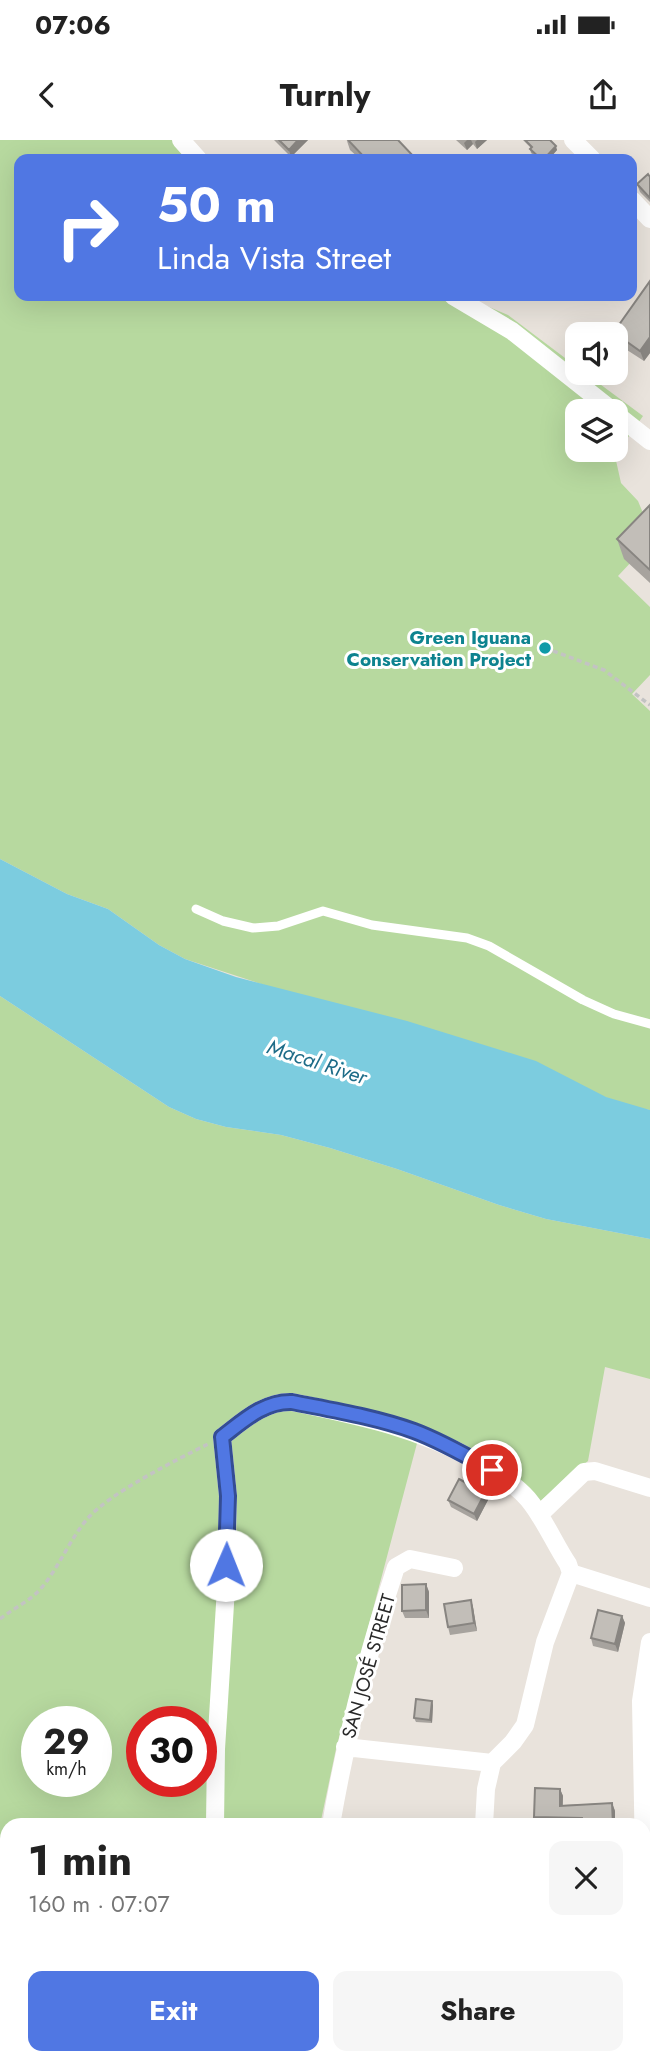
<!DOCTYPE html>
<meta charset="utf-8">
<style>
body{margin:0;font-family:Jost,sans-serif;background:#f6f6f6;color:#222;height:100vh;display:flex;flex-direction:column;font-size:26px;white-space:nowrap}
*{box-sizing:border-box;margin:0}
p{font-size:23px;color:#767676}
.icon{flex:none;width:38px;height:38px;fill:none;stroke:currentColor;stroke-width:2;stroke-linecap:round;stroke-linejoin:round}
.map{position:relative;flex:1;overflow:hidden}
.details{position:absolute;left:0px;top:1678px;width:651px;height:247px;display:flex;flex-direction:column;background:#fff;border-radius:21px 21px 0 0;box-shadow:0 7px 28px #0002}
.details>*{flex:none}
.hud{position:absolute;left:14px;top:14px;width:623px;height:147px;border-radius:14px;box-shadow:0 7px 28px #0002;background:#5077e3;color:#fff;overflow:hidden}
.fabs{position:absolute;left:565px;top:182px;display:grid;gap:14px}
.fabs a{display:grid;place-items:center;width:63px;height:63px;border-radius:14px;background:#fff;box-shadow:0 7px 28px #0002;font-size:35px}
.speed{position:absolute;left:21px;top:1566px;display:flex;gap:14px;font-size:35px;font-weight:700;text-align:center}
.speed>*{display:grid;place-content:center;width:91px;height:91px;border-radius:50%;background:#fff;box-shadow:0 7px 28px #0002;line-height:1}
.speed small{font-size:18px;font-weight:400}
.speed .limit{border:10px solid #d22;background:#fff;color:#111}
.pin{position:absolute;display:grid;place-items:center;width:60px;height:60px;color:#fff;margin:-30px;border:4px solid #fff;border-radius:50%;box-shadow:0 2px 7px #0007}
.me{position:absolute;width:77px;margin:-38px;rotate:1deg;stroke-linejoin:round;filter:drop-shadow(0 0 5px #0008)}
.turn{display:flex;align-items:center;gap:24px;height:147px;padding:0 28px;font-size:32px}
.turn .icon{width:91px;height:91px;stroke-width:2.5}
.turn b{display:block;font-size:49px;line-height:60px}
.round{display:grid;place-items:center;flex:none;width:74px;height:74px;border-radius:14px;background:#f6f6f6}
.headline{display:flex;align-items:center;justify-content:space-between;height:119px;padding:0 28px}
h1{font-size:42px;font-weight:700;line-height:52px}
.action{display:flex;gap:14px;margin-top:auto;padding:14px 28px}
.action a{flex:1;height:80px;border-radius:14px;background:#5077e3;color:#fff;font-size:28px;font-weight:700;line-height:80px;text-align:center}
.action a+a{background:#f6f6f6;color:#222}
.status{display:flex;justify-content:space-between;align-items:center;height:49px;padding:0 35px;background:#fff;direction:ltr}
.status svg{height:19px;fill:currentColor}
header{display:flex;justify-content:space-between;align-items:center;height:91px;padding:0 28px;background:#fff;font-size:32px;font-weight:700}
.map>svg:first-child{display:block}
</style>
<div class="status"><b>07:06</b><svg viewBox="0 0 49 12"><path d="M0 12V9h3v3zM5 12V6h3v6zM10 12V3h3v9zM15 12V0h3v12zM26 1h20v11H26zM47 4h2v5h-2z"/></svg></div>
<header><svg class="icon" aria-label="back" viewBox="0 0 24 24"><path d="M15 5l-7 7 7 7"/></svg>Turnly<svg class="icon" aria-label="share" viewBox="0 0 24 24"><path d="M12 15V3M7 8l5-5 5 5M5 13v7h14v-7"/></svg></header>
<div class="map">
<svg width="650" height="1924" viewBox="0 0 650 1924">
<rect width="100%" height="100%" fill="#e9e3dc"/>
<!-- green -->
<path fill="#b7d99f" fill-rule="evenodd" d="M0 0H178L204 19H19V156H463L508 175 577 227 578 233H585L643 276 615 316 621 343 638 361 650 390V402L618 436 650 467V535L632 554 650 571V970L638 968 185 819 159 805 108 769 67 754 0 719ZM578 271H616V310H578Z
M0 856 169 967 196 979 226 987 281 995 330 1008 397 1029 499 1065 546 1079 650 1099V1239L605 1227 588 1321 539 1362 420 1292 336 1609 320 1685H7V1918H271L270 1924H0ZM37 1582H96V1642H37ZM142 1582H201V1642H142Z"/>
<!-- water -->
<path fill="#7cccdf" d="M0 719 67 754 108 769 159 805 185 819 236 837 407 881 536 921 606 957 650 970V1099L546 1079 499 1065 397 1029 330 1008 281 995 226 987 196 979 169 967 0 856Z"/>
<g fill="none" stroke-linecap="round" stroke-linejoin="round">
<!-- path -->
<path stroke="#c3c3c3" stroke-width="3.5" stroke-dasharray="5 3.5" stroke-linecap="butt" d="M545 508 604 530 650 565
M0 1479C15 1467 31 1461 43 1446 60 1425 70 1399 88 1378 110 1353 176 1320 208 1304"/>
<!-- lane -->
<path stroke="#fff" stroke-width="9" d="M196 769 223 781 253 788 278 786 323 771 372 785 467 798 489 806 583 860 614 874 650 884"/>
<!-- street -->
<path stroke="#fff" stroke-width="18" d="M181 0 198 19
M573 0 592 19
M632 60 650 79
M453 156 512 191 613 271
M616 274 650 301
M539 1375 584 1332 595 1331 650 1348
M571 1433 650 1458
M345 1607 492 1623
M215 1685 216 1609 226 1448 228 1356 222 1297C243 1281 264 1261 292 1262 358 1276 416 1287 476 1321 494 1332 514 1343 528 1359 544 1378 554 1403 568 1424L571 1433 545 1502 525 1585 513 1602 492 1623 486 1649 484 1685
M331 1685C346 1597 368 1512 396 1427L410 1419 454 1428
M644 1716 641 1561 650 1502
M287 1924 288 1918
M478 1924V1918
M624 1924 626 1918"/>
</g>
<!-- wall -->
<path fill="#a7a39e" d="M274 0H308L291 17Z
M456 0H487L477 9 473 4 467 10Z
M523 0H550L557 10 550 18 551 19H538L531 13 530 9 531 8Z
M347 1 416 19H360L350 10Z
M650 37V62L640 52 637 44Z
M650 141V213L644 221 627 210 625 204 620 200 616 189Z
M650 365V443L624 419 617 399Z
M485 1353 488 1360 477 1381 451 1367 448 1360Z
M426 1444 429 1452V1478H405L402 1471Z
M471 1460 473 1467 477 1491 450 1495 448 1487Z
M622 1476 625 1483 618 1512 593 1506 591 1498Z
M433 1565 432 1583 416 1582 414 1578Z
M560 1649 563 1656V1665L612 1663 615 1671V1685H537L534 1677Z
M635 1918H644L650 1924H639Z"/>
<!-- shaded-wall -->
<path fill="#888581" d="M298 0H308L291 17 289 10Z
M467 0H471L473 4 467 10 464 3Z
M477 0H487L477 9 475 2Z
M556 6 557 10 549 19H544Z
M650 197V213L644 221 640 211Z
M485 1353 488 1360 477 1381 474 1374Z
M426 1444 429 1452V1478L426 1470Z
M471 1460 473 1467 477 1491 474 1483Z
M622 1476 625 1483 618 1512 615 1504Z
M432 1561 433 1565 432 1583 430 1580Z
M560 1649 563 1656 562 1673 560 1666Z
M612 1663 615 1671V1685H613Z
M559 1918H563L562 1924H558Z"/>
<!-- building -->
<path fill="#c2beb8" stroke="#888581" stroke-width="2" d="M279 0H298L289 10Z
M348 0H398L416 19H366Z
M525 0H550L556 6 544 19H541L530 9 532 7Z
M648 34 650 37V58L637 44Z
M650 141V197L640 211 623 199 625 196 616 189Z
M650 365V430L617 399Z
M459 1339 485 1353 474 1374 448 1360Z
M426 1444V1470L402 1471V1445Z
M471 1460 474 1483 448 1487 444 1464Z
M598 1470 622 1476 615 1504 591 1498Z
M416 1559 432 1561 430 1580 414 1578Z
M535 1648 560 1649V1666L612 1663 613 1685H583L582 1678 534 1677Z
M650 1883V1924H647L640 1918H644V1890Z
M532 1918H559L558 1924H531Z"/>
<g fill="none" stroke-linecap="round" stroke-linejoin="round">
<defs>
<path id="route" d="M226 1425 228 1356 222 1297C243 1281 264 1261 292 1262 332 1270 375 1277 414 1291 441 1301 467 1316 492 1330"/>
</defs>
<!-- route casing -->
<use href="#route" stroke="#344d94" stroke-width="18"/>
<!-- route -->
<use href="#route" stroke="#5077e3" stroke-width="12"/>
</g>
<!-- markers -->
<circle fill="#0f9aa8" stroke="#fff" stroke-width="2.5" cx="545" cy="508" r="7"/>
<g text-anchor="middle" stroke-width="6" stroke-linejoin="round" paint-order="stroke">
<!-- culture labels -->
<g font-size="19" font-weight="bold" fill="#0d838f" stroke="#fff" text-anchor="end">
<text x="531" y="504">Green Iguana<tspan x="531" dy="22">Conservation Project</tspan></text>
</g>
<!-- street labels -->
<g font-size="19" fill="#292929" stroke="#fff">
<text transform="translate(368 1526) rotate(-74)" y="7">SAN JOSÉ STREET</text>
</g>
<!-- water labels -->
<g font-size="21" font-style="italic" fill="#1e6c88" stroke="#fff">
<text transform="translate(317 922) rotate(18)" y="7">Macal River</text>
</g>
</g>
</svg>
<div class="fabs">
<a><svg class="icon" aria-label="sound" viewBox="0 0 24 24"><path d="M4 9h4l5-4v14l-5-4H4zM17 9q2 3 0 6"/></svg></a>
<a><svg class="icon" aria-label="layers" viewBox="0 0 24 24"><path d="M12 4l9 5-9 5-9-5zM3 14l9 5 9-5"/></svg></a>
</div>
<div class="speed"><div>29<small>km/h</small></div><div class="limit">30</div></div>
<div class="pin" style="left:492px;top:1330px;background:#d93025"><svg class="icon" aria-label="arrive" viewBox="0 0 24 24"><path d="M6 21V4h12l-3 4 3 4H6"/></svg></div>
<svg class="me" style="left:226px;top:1425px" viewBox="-20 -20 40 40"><circle r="19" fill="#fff"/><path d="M0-13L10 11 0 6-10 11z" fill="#5077e3"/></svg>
<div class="hud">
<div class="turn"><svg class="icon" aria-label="right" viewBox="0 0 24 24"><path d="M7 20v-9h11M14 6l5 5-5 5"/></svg><div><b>50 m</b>Linda Vista Street</div></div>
</div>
<section class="details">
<div class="headline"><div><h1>1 min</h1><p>160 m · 07:07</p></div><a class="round"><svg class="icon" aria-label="close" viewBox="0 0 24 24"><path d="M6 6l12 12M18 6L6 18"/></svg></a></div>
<div class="action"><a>Exit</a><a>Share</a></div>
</section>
</div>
